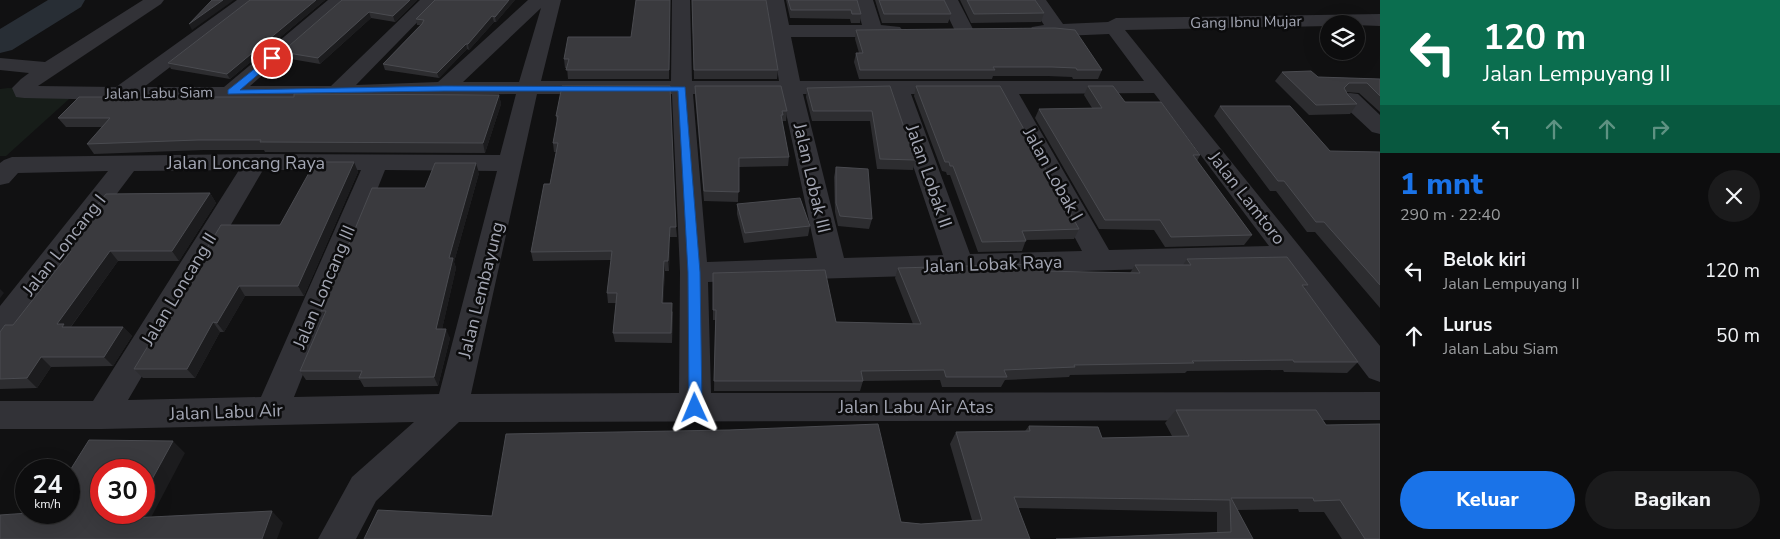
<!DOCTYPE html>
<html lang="id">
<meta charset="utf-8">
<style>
body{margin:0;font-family:"Nunito Sans",sans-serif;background:#1b1b1c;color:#f1f3f6;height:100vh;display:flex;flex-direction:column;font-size:19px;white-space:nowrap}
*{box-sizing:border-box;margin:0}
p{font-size:16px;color:#9a9c9e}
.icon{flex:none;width:28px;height:28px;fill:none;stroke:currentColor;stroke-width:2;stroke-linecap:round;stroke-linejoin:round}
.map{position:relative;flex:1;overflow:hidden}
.panel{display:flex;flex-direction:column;background:#0d0d0e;width:400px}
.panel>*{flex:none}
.top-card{background:#0b6e4f;color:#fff;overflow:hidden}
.tools{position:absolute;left:1320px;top:15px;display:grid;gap:10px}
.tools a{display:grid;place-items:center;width:45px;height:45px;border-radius:50%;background:#0d0d0e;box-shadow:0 5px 20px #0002,0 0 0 1px #2d2d2e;font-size:25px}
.speed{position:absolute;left:15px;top:459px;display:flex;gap:10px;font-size:25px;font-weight:700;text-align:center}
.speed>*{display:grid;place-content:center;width:65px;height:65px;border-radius:50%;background:#0d0d0e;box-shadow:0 5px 20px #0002,0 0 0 1px #2d2d2e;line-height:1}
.speed small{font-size:12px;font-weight:400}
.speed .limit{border:8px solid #d22;background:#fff;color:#111}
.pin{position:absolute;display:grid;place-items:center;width:42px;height:42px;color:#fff;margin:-21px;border:2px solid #fff;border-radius:50%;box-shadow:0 1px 5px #0007}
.me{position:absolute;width:55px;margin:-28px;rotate:359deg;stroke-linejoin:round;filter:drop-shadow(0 0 4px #0008)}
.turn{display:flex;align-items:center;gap:18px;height:105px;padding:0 20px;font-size:22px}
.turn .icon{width:65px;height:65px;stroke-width:2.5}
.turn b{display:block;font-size:35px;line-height:42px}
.lanes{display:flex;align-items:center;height:48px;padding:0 20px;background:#0003;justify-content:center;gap:25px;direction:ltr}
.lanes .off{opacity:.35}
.round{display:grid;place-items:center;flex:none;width:52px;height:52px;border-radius:26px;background:#1b1b1c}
.overview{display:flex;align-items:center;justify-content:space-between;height:85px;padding:0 20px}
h1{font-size:30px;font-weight:800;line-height:38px;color:#1a73e8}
.button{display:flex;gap:10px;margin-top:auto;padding:10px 20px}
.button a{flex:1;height:58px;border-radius:30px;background:#1a73e8;color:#fff;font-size:20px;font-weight:800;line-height:58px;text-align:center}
.button a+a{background:#1b1b1c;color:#f1f3f6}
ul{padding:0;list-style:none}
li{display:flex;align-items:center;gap:15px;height:65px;padding:0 20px}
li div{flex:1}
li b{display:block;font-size:19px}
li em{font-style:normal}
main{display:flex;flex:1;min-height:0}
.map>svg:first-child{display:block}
</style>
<main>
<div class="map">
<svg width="1380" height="539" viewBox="0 0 1380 539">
<rect width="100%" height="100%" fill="#111112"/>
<!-- green -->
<path fill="#171d19" d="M0 89 8 88 79 90 6 156H0Z"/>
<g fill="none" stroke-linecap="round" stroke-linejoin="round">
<!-- river -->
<path fill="#282e35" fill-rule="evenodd" d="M48 0H85L81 7 12 50 0 53V29Z"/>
<!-- street -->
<path fill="#323237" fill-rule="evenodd" d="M143 0H164L161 4 38 86 116 87 237 0H258L144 87H224L328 0H348L250 86H331L420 0H439L356 85 438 82 528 0H561L541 81H671L672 0H690L692 81H779L766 0H784L789 25H862L855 0H873L881 25 900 27 903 31 900 35 893 37H791L800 81H1144L1109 34 1039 37 1032 35 1029 31 1032 27 1044 25 1028 0H1046L1063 24 1108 22 1116 18 1380 14V26L1329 24V26L1125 30 1380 346V382L1369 378 1283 265 708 282 711 393 1380 392V420L459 422 376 501 356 539H318L352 477 414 422 102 429H0V401H93L239 170 134 171 10 335 0 339V306L108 171 18 173 9 183 0 185V163L4 160 12 157 256 154 500 155 516 94 121 100 24 98 16 97 12 88 21 79 29 73 0 70V58L45 62ZM541 8 519 82H463ZM1154 93 1269 246 1109 250 1019 94ZM537 94H672L680 272 679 393 471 394ZM693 94H782L817 258 707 262ZM803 94H889L943 255 844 258ZM911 94H998L1082 251 970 254ZM263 170H361L261 397 128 400ZM385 170 497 171 439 394 294 397Z
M940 0H958L974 31 971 35 964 37 957 35Z
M1350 93 1358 94 1380 115V134L1372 132 1342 104 1339 99 1342 94Z"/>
</g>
<!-- wall -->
<path fill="#2d2d30" d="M250 0H325L230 79 171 69 168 63Z
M342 0H417L395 22 371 18 320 64 285 58 282 52Z
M515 0 496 22H494L469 50 467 49 439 78 385 70 383 64 420 25H417L416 19Z
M670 0 669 79H568L567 68H565L564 59 631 37Z
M692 0 778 70 777 79H694Z
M786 0H857L861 14 860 23H851L850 19 790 18Z
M875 0H944L951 14 948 23H882Z
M960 0H1035L1044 13 1041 22 971 23Z
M856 30 1102 70 1098 79H1073L1072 77 1048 76H993L992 79H859L854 62 856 53H859L855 39Z
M1282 72 1318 77 1380 79V112L1359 93 1346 92 1348 95 1357 104 1350 114 1309 115 1275 81Z
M562 86 676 227 677 237H670L669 271H665L663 303 673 312 672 343 615 342 613 333 616 303H608L607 293 611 260 533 261 531 252 550 184 556 152H554L553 143 557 123 556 116Z
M695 86 787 111 786 121H782L789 157 788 166 739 167 738 202 704 201 695 96Z
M890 86 915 160 913 170 877 169 870 121H812L806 97 807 88Z
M916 86 1079 229 1074 239 1026 240 1022 251 978 252 950 175H947L946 172 942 171 914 96Z
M1088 86 1125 102 1200 155 1197 161 1252 235 1244 245 1165 247 1154 230 1099 229 1035 118 1039 109 1092 108 1084 95Z
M499 95 501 104 485 153 265 152 264 150H204L94 154 87 144 102 127H66L58 118 294 97Z
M1220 106 1330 151 1380 152V308L1315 232H1307L1276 191H1270L1214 116Z
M354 162 358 172 304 296H245L224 332H220L195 378H143L134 369 280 225Z
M836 167 872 219 869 229 838 226 835 212 834 177Z
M479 173 454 262 456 268 442 329 450 338 438 386 364 387 360 380H306L300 371 324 316 321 311Z
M210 193 216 203 179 261H118L71 327H123L132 336 113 366 51 367 37 388 0 389V332L13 325 66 258 60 251Z
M737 204 810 226 808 236 744 243 737 214Z
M1187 259 1308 285 1304 289 1358 362 1347 373 1284 372 1283 370 1187 371 1185 373 1070 375 1069 377 1005 380 1001 387H942L940 380 863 381 860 391H714L715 320H713V273L836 322 913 324 895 278 898 268 1130 273 1135 265H1183Z
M1176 410H1252L1380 539H1342L1324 512H1299L1298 509 1237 510 1253 539 1217 533V512L1018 508 1030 539 492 516 901 522 921 524 972 520 950 444 956 432 1025 431 1029 426 1102 438 1172 436 1165 423Z"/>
<!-- shaded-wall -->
<path fill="#1c1c1e" d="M223 0H234L192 30 189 24Z
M316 0H325L230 79 227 74Z
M410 0H417L395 22 393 16Z
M509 0H515L496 22 495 17Z
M369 12 371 18 320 64 318 58Z
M492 16 494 22 469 50 468 44Z
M466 44 467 49 439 78 437 73Z
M499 95 501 104 485 153 483 143Z
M354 162 358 172 304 296 298 286Z
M476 163 479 173 454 262 456 268 440 338 436 329 449 258Z
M210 193 216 203 179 261 172 251Z
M670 227V237L669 271 668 261Z
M110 251 118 261 69 329 57 324Z
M664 261 665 271 663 312 662 303Z
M239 286 245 296 224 332 217 323Z
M0 289 4 293 0 298Z
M213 322 220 332 195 378 187 369Z
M123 327 132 336 113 366 104 357Z
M446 329 450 338 438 386 434 377Z
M41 357 51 367 37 388 27 378Z
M173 441 185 453 145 529 131 518 134 512H144V494Z
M272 511 283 523 277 539H262Z"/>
<!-- building -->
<path fill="#3a3a3e" stroke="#4a4b50" d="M212 0H223L189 24Z
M250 0H316L227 74 168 63Z
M342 0H410L393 16 369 12 318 58 282 52Z
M435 0H509L495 17 492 16 468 44H466L437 73 383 64 422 24 424 20 416 19Z
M636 0H670L669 70H566L569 59H564L568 37H631Z
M692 0H766L778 70H694Z
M788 0H857L861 14H852L851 10H791Z
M879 0H944L951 14H884Z
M967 0H1035L1044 13 974 14Z
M1055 28 1075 30 1102 70H1077L1076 68 1052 67H993L995 70H860L856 53H863L856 30Z
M1311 71 1318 77 1380 79V96L1367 83H1349L1344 88 1348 95 1357 104 1316 105 1282 72Z
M562 86H670L676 227H670L668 261H664L662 303H672L671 333H613L617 293H607L612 251 531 252 544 184H550L558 143H553L558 116H556Z
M695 86H781L787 111H782L783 115H781L789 157 739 158V192L704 191Z
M890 86 915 160 880 159 872 111H813L807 88Z
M916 86H1000L1079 229 1022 231 1026 241 982 242 953 166H950L949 162H945Z
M1088 86H1113L1125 102H1161L1200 155H1193L1252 235 1171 237 1160 220H1105L1039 109 1102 108Z
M294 94 499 95 483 143 260 142 261 140H198L87 144 110 118H58L79 97H294Z
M1220 106H1290L1330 151 1380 152V285L1324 222H1316L1284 181H1278Z
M315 162H354L298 286H239L217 323 213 322 187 369H134L221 225H280Z
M435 163H476L449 258H453L436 329H446L434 377 359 378 362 371H300L326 311H321L372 188H425Z
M836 167 868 169 872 219 840 216 836 203Z
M210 193 172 251H110L57 324H64L62 327H123L104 357H41L27 378 0 379V332L5 325H13L71 251H60L106 194Z
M800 198 810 226 745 233 737 204Z
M1287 257 1308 285H1302L1358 362H1294L1293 360 1192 361 1194 363 1074 365 1075 367 1004 370 1007 377H946L944 370 861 371 863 381H714L716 310H713V273L825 270 836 322 921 324 898 268 1037 264 1040 271 1140 273 1135 265H1191L1187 259Z
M1176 410H1316L1326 425 1380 424V539H1365L1340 500 1314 501 1313 498H1231L1253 539H1056L1231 532 1230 500 1014 497 1030 539H364L378 510 492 516 506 434 729 430 878 424 901 522 921 524 982 520 956 432 1030 431 1029 426 1098 427 1102 438 1189 436Z
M89 440 173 441 144 494V470H101V512H134L131 518 272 511 262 539H0V515L43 512H69V472Z"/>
<!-- route -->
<path fill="#1a73e8" stroke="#114b97" d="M272 55 276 58 275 60 240 90 444 86 685 87 700 272 702 408 700 412 695 413 691 412 689 408 688 272 678 91H444L228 94V90Z"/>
<g text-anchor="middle" stroke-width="5" stroke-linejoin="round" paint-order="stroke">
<!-- far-street labels -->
<g font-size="15" fill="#a3a6b3" stroke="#0c0c0d">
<text transform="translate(1246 22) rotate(-1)" y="5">Gang Ibnu Mujar</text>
<text transform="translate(159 93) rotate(-1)" y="5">Jalan Labu Siam</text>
</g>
<!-- street labels -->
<g font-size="18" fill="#a3a6b3" stroke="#0c0c0d">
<text x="246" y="169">Jalan Loncang Raya</text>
<text transform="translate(1053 174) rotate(61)" y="6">Jalan Lobak I</text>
<text transform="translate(929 176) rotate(71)" y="6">Jalan Lobak II</text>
<text transform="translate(812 178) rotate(77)" y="6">Jalan Lobak III</text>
<text transform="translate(1247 198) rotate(52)" y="6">Jalan Lamtoro</text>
<text transform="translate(64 245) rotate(-52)" y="6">Jalan Loncang I</text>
<text transform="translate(993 264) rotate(-2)" y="6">Jalan Lobak Raya</text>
<text transform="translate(324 287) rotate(-67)" y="6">Jalan Loncang III</text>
<text transform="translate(179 289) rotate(-59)" y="6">Jalan Loncang II</text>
<text transform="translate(481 290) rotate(-76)" y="6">Jalan Lembayung</text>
<text x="916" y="413">Jalan Labu Air Atas</text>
<text transform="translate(226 412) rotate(-2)" y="6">Jalan Labu Air</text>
</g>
</g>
</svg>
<div class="tools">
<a><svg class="icon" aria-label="layers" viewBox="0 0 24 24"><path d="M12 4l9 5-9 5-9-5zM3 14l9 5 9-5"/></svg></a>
</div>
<div class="speed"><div>24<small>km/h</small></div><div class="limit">30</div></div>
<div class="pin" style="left:272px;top:58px;background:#d93025"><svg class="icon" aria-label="arrive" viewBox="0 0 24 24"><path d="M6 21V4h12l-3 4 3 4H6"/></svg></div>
<svg class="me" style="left:695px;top:408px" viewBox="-20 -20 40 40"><path d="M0-17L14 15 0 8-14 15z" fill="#1a73e8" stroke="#fff" stroke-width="4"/></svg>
</div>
<section class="panel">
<div class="top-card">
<div class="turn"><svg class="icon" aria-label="left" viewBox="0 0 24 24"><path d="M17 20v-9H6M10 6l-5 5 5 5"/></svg><div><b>120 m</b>Jalan Lempuyang II</div></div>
<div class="lanes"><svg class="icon" aria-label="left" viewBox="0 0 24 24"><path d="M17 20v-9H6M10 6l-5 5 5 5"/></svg><svg class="icon off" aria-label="ahead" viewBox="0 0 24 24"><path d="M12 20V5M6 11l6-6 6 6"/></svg><svg class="icon off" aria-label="ahead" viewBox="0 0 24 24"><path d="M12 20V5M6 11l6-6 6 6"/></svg><svg class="icon off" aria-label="right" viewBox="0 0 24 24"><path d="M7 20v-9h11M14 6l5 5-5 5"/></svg></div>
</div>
<div class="overview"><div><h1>1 mnt</h1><p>290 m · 22:40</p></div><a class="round"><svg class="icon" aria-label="close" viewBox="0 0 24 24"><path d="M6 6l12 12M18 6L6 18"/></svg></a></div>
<ul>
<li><svg class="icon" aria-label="left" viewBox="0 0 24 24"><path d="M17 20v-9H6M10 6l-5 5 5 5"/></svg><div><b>Belok kiri</b><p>Jalan Lempuyang II</p></div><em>120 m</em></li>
<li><svg class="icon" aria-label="ahead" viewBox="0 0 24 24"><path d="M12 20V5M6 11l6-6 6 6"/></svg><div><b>Lurus</b><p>Jalan Labu Siam</p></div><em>50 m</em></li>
</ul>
<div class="button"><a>Keluar</a><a>Bagikan</a></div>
</section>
</main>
